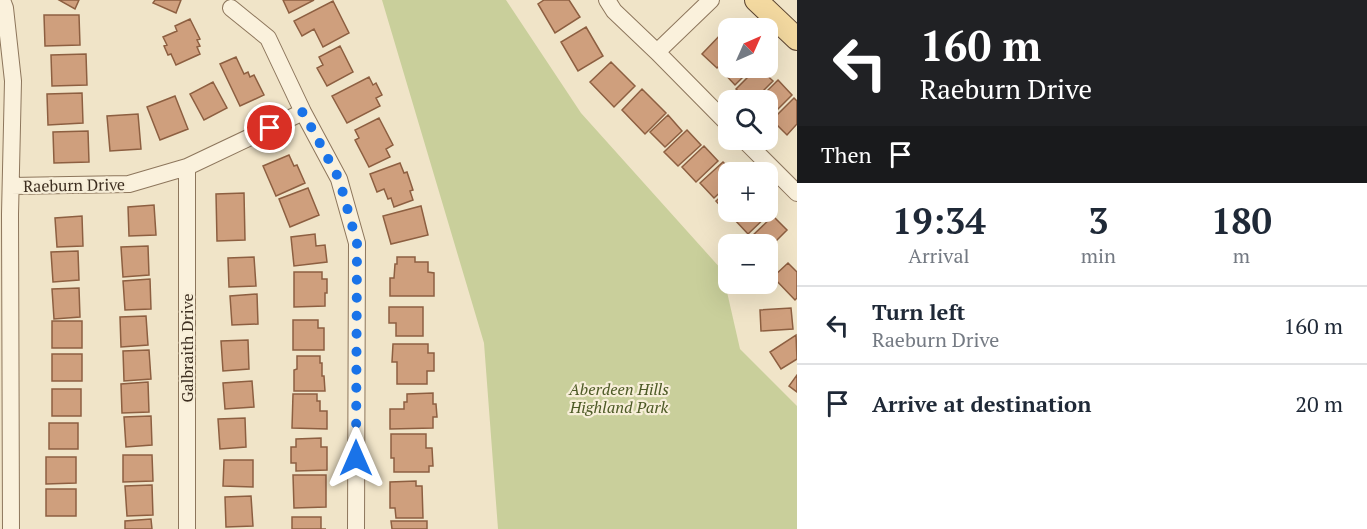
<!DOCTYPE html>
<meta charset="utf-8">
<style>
body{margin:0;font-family:"PT Serif",serif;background:#f2f2f3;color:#1f2937;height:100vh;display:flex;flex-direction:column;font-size:22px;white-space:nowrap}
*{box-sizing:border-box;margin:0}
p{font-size:20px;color:#747a83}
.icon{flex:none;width:33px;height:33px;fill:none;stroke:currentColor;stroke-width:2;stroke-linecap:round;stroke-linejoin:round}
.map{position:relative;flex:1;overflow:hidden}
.panel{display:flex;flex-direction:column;background:#fff;width:570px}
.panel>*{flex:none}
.top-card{background:#202124;color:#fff;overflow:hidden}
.needle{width:39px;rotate:45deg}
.tools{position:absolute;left:718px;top:18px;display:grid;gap:12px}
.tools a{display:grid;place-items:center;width:60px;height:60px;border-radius:12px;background:#fff;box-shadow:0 6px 24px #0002;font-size:30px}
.pin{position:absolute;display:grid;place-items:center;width:51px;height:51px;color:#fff;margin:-26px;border:3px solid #fff;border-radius:50%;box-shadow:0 2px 6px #0007}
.me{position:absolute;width:66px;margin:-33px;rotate:0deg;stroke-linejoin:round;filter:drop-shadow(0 0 4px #0008)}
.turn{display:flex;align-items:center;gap:21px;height:126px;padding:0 24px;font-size:27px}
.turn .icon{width:78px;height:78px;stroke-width:2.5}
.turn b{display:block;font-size:42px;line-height:51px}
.then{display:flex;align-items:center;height:57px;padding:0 24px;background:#0003;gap:12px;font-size:22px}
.eta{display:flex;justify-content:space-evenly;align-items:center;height:102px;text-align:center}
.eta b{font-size:36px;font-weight:600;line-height:42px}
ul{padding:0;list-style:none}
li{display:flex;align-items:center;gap:18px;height:78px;padding:0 24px;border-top:2px solid #e0e1e3}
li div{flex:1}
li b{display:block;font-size:22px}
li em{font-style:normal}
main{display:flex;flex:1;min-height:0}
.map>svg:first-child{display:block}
</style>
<main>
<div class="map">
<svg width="797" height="529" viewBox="0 0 797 529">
<rect width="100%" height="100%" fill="#f0e4c8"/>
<!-- green -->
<path fill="#c9cf9b" d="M382 0H506L581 113 722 270 740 349 797 406V529H498L484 343Z"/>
<!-- building -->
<path fill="#cf9f7d" stroke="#8d5f41" stroke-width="1.5" d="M59 0H79L75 9Z
M155 0H181L176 13 153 3Z
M283 0H314L289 13Z
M544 0H569L580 17 555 33 538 4Z
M333 1 349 33 323 47 314 29 302 36 294 21Z
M44 15H79L80 45 45 46Z
M190 19 200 39 197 40 200 46 197 47 200 54 176 65 171 54 168 55 164 46 167 45 163 37 177 31 175 26Z
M586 27 603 56 578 71 561 42Z
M724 31 729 36V56L717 68 702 54Z
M340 46 353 72 327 86 317 68 323 65 319 57Z
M86 54 87 85 52 86 51 55Z
M236 57 244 74 248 72 250 77 254 75 264 95 240 106 220 64Z
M611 62 635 86 614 107 590 82Z
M729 62V68H752L735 85 721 70Z
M757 68H759L773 81 754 100H748L736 89Z
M369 77 373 85 376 83 382 95 376 98 380 106 347 123 332 96Z
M778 80 792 95 770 117 768 115V100H758Z
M213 82 227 108 204 120 190 94Z
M642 89 666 113 645 134 622 110Z
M82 93 83 123 48 125 47 94Z
M175 96 188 129 160 140 147 107Z
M794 98 797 101V124L787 135 772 120Z
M138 114 141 149 110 151 107 116Z
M668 115 682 131 665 147 650 132Z
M379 118 393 145 386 149 390 157 369 167 355 140 359 138 355 130Z
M687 130 701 145 678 166 664 152Z
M88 131 89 162 54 163 53 132Z
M704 146 718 161 696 182 682 167Z
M289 155 294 166 297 165 305 183 276 196 263 166Z
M723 162 733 172H729V184L714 198 700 183Z
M400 163 404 173 407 172 413 190 410 191 413 200 394 207 391 198 388 199 384 189 377 192 370 174Z
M308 188 319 215 290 227 279 199Z
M729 189V212H735L730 216 716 201Z
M244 193 245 240 217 241 216 194Z
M154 205 156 235 129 236 128 207Z
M421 206 428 235 391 244 383 216Z
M768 209 771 212 748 234 734 219 742 212H768Z
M82 216 83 246 57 247 55 218Z
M773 216 787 230 768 249V244H758L751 237Z
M315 234 316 246 325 245 327 262 294 266 291 237Z
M148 246 149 275 123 277 121 247Z
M78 251 79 280 53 282 51 252Z
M254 257 256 286 229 287 228 258Z
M397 257H415V262H428V272L434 273V296H390V278H394L395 264H397Z
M788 263 797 272V298L795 300 773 277Z
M294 272H322V279H327V293H325V306L294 307Z
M150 279 151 309 125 310 123 281Z
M79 288 80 317 54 319 52 289Z
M257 294 258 324 232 325 230 296Z
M389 307H423V336H396V323H389Z
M791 308 793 329 761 331 760 310Z
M146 316 148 345 121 347 120 317Z
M293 320H318V328H324V350H293Z
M52 321H82V348H52Z
M796 335 797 359 781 369 770 352Z
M248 340 249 369 223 371 221 341Z
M393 344H428V353H434V371H427V384H397V362H392Z
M149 350 151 379 124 381 123 351Z
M52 354H82V381H52Z
M297 356H320V363H322V376H324L325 391H294V370L297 369Z
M797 375V392L789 386Z
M252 381 254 407 225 409 223 383Z
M148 382 149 412 122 413 121 384Z
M52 389H81V416H52Z
M433 393V404H436L437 417H433V428L390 429V409H404V402H407V394Z
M293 394H317V401H320V411H327V429L292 428Z
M151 416 152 445 126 447 124 417Z
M245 418 246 447 220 449 218 419Z
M49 423H78V449H49Z
M391 434H426V448H432L433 466H429V472H394V458H391Z
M321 438V447H327V470L296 471V463H291V447H296V439Z
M123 455H152L153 481 123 482Z
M46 457H76V483L46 484Z
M224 460H253V487L223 486Z
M293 475H326V507L294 508Z
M416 481V486H422L423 518H396L395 508H390V482Z
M152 485 153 515 127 516 125 486Z
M46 489H76V516H46Z
M251 496 253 526 226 527 225 497Z
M292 517H321V529H326H292Z
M151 519 152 529H125V521Z
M391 521H427V529H392Z"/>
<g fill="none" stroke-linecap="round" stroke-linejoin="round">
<defs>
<path id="minor" d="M2 0 5 8 13 81 10 214 11 529
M607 0 614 11 657 52 729 125
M231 8 268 38 303 112 339 179 357 243 356 529
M657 52 711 0
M744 140 797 193
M187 167V529
M11 186 129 184 187 167 303 112"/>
<path id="major" d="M756 0 797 39"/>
</defs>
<!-- minor casing -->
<use href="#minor" stroke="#8d765c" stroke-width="18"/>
<!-- major casing -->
<use href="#major" stroke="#5b4430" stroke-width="24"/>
<!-- minor -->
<use href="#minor" stroke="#faf1dc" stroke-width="16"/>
<!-- major -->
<use href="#major" stroke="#f3d9a0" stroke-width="22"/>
</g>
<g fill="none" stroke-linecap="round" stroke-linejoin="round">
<!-- route -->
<path stroke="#1a73e8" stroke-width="10" stroke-dasharray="0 18" d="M270 128 303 112 339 179 357 243 356 458"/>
</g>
<g text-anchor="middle" stroke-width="4.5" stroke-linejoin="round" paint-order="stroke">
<!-- street labels -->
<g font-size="16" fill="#3d2e20" stroke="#f7eed8">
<text transform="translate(74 185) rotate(-1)" y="6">Raeburn Drive</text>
<text transform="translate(187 348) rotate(-90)" y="6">Galbraith Drive</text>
</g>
<!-- park labels -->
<g font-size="16" font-style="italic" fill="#4d5a26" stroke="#f7eed8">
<text x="619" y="395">Aberdeen Hills<tspan x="619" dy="18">Highland Park</tspan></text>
</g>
</g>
</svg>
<div class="tools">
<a><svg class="needle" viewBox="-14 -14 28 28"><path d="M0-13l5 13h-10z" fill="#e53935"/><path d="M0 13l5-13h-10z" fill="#747a83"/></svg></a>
<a><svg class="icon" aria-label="search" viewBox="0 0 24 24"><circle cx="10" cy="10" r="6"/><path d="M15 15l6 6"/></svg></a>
<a>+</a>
<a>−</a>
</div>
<div class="pin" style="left:270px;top:128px;background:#d93025"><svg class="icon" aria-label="arrive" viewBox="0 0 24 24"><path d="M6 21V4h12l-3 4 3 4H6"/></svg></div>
<svg class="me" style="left:356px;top:458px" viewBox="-20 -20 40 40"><path d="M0-17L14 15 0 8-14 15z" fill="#1a73e8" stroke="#fff" stroke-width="4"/></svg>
</div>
<section class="panel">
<div class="top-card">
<div class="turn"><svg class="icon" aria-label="left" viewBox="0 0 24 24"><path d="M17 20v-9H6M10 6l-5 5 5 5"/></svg><div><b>160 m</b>Raeburn Drive</div></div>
<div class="then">Then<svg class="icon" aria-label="arrive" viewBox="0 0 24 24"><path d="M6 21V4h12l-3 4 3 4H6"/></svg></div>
</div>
<div class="eta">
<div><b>19:34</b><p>Arrival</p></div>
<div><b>3</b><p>min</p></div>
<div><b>180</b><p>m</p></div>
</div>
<ul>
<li><svg class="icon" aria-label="left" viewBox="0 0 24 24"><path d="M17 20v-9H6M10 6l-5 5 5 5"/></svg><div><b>Turn left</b><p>Raeburn Drive</p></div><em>160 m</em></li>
<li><svg class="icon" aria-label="arrive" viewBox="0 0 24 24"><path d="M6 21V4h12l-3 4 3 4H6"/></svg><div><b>Arrive at destination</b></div><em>20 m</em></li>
</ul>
</section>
</main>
